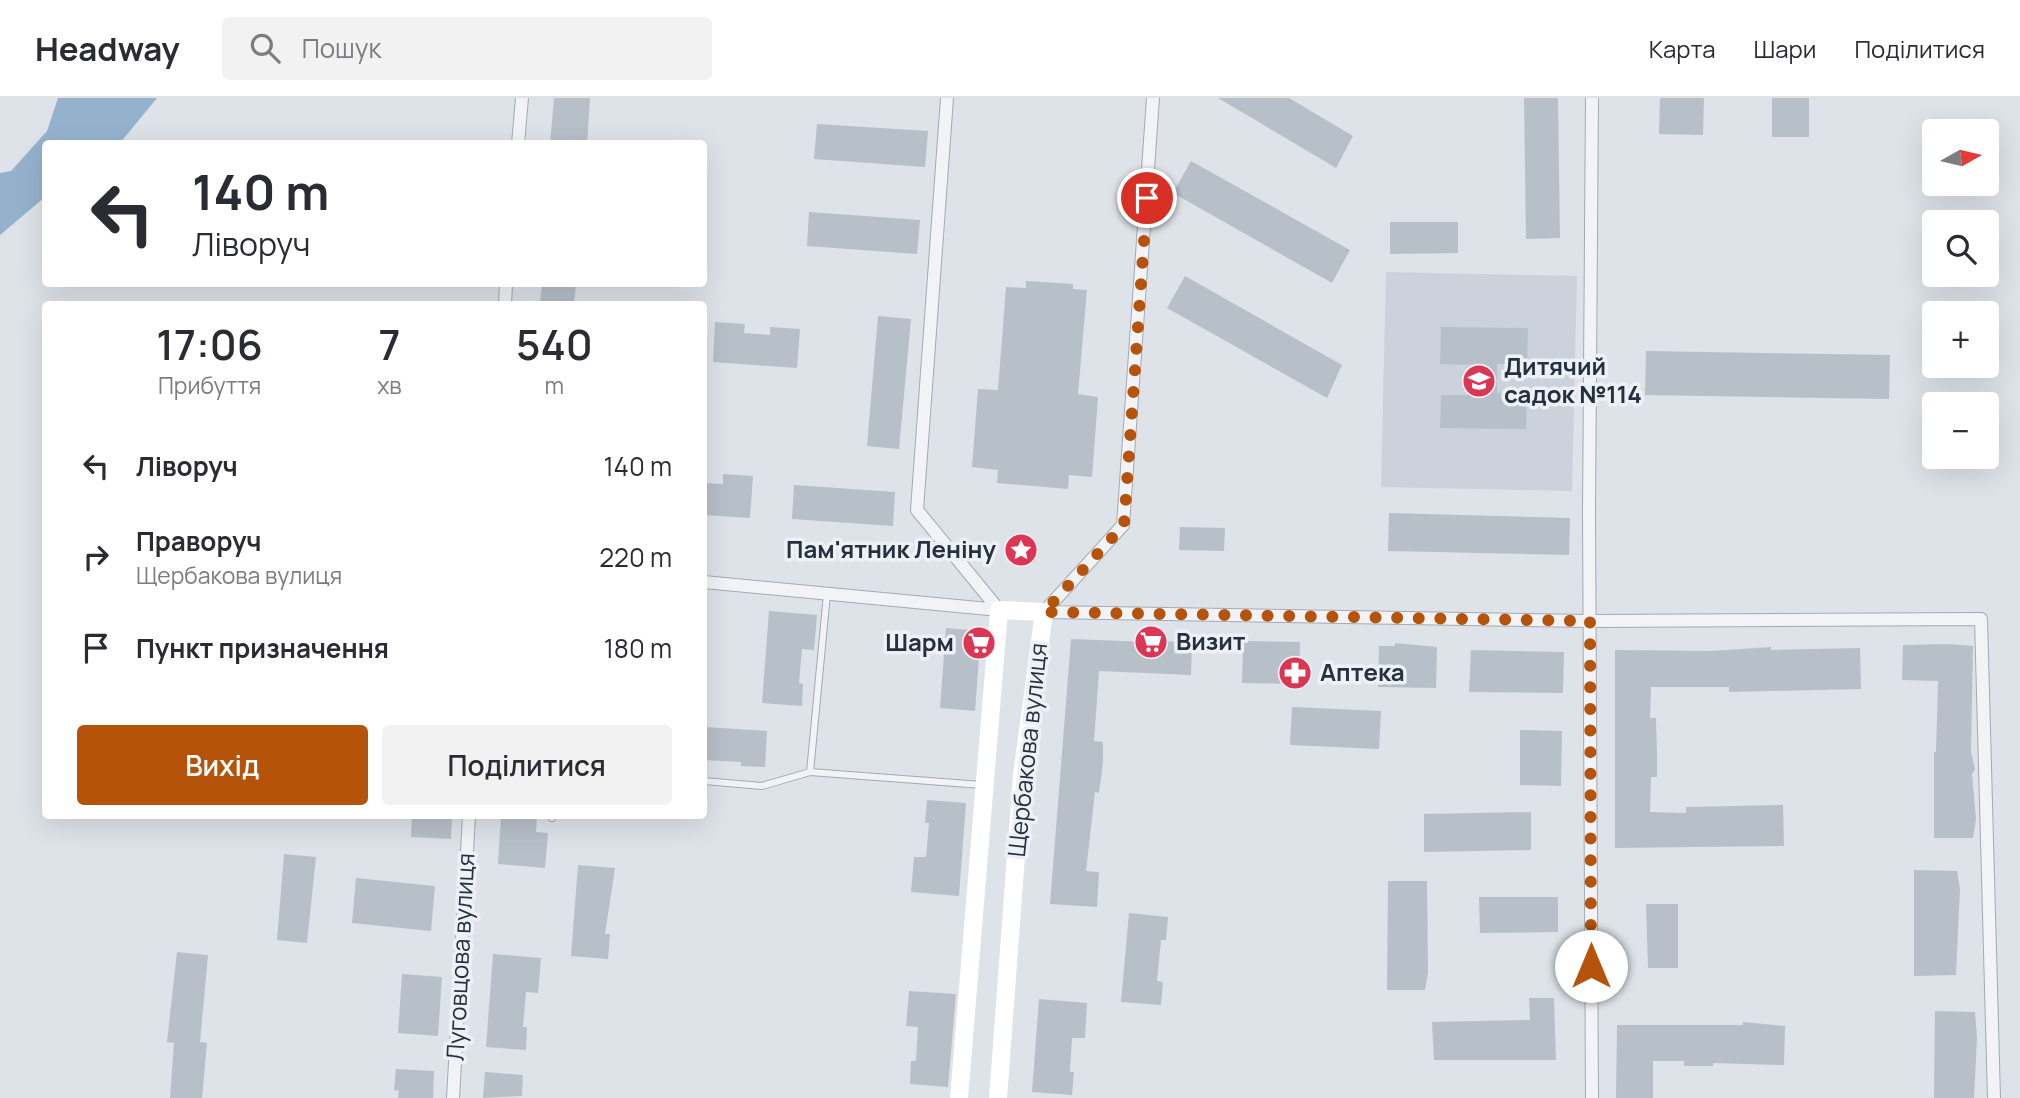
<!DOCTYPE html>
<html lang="uk">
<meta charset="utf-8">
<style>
body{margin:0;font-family:Manrope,sans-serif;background:#f2f2f3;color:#2b2b33;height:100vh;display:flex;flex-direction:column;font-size:26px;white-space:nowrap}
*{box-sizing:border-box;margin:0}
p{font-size:23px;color:#7c7c81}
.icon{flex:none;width:38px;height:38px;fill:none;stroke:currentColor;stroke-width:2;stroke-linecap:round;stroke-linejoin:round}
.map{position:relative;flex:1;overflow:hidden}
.sheet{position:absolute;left:42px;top:203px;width:665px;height:518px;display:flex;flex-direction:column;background:#fff;border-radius:7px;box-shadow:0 7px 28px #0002}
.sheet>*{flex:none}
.guide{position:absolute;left:42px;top:42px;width:665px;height:147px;border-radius:7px;box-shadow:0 7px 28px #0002;background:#fff;color:#2b2b33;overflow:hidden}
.needle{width:46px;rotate:82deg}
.controls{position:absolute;left:1922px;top:21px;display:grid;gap:14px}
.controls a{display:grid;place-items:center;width:77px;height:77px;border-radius:7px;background:#fff;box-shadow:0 7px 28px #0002;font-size:35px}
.pin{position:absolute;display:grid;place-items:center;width:60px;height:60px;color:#fff;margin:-30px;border:4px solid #fff;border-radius:50%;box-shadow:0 2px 7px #0007}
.me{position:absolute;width:77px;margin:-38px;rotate:0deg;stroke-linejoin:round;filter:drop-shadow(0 0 5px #0008)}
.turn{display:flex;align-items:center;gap:24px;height:147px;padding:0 35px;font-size:32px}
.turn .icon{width:91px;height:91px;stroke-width:2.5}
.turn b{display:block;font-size:49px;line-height:60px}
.eta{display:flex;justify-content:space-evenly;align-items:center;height:119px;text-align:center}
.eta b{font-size:42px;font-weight:600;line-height:49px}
.primary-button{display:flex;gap:14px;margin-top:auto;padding:14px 35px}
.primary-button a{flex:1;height:80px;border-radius:7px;background:#b45309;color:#fff;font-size:28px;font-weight:600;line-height:80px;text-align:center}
.primary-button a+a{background:#f2f2f3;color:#2b2b33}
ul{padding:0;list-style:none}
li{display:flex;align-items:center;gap:21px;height:91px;padding:0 35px}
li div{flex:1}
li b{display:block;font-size:26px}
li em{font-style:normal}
header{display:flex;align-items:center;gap:42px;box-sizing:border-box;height:98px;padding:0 35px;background:#fff;border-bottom:2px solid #e1e1e2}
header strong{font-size:33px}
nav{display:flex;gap:38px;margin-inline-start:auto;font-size:24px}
.search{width:490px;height:63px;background:#f2f2f3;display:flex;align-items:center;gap:18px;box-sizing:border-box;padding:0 24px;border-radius:7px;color:#7c7c81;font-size:26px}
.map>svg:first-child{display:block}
</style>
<header>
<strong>Headway</strong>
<div class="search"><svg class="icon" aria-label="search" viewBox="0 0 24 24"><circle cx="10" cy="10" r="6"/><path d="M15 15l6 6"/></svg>Пошук</div>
<nav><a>Карта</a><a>Шари</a><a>Поділитися</a></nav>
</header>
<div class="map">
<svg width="2020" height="1000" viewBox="0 0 2020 1000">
<rect width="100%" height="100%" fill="#dee3e9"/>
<!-- built -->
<path fill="#ccd2db" d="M1386 174 1577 178 1572 393 1381 389Z"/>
<!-- green -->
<path fill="#c4d4be" d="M1014 436 1035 445 1038 457 1034 465 1027 466 1008 458 1005 448Z"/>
<!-- water -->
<path fill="#95b2cd" d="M58 0H157L120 45 46 46 45 99 0 137V75L11 73 47 33Z"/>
<!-- building -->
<path fill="#b7bfc9" d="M554 0H590L587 46H550Z
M1218 0H1289L1353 38 1336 70Z
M1524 0H1558L1560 140 1526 141Z
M1660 0H1704L1703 37 1659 36Z
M1772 0H1809V39H1772Z
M817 26 928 33 925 69 814 61Z
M1191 63 1350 152 1332 185 1173 95Z
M809 114 920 122 917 156 807 148Z
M1390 124H1458V155L1390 156Z
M1185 178 1342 267 1327 300 1167 210Z
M1026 183 1073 186V191L1087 192 1078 296 1098 299 1092 379 1069 377 1068 391 997 385 998 372 972 369 978 291 998 292 1006 189 1026 190Z
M542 186H576L574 206H540Z
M878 218 911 221 899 351 867 348Z
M715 224 745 226 744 235 770 237V229L800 231 797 270 713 264Z
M1441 229 1528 230 1527 266H1497V295L1527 296 1526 331 1440 330 1441 297H1479V267L1440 266Z
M1646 253 1890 257 1889 301 1645 297Z
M723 376 753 378 750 420 704 417V385L723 386Z
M794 387 895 394 893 428 792 421Z
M1389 415 1570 420 1569 457 1388 453Z
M1180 429 1225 430 1224 453 1179 452Z
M769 513 817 517 814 552 802 551 799 585 803 586 802 608 762 605Z
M946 530 981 533 975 613 940 610Z
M1071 541 1148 544V541L1192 546 1191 577 1099 573 1094 643 1103 644V664L1099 695 1095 694 1086 773 1099 774 1097 809 1050 806Z
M1243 543 1300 544 1299 586 1242 585Z
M1395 545 1437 549 1436 590 1378 589 1379 548H1395Z
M1948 546 1973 548 1971 654 1975 671 1972 676 1976 721 1973 740H1934V654H1936L1938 583 1902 582 1903 547Z
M1771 549V552L1860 550 1861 591 1729 594V589H1651L1650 620H1656L1657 657V679H1651L1650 714 1686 715V709L1783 707 1784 748 1615 750V552L1711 553Z
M1471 552 1564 554 1563 595 1469 594Z
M1292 609 1381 613 1379 651 1290 647Z
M704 629 767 633 765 669 741 668V664L704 662Z
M1520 632 1562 633 1561 688 1520 687Z
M927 702 966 705 959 798 911 794 914 759H926L929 725H925Z
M1531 714V752L1424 754V716Z
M412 718H452L451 741 411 739Z
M501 718H537L536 734 548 735 545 770 498 766Z
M284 756 316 759 307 845 277 842Z
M578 767 615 770 605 836H610L608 861 571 858Z
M1914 772 1957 773 1960 791 1956 877 1914 878Z
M356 780 435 788 431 833 352 825Z
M1388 783H1427L1428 875 1425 892H1387Z
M1479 799H1558V834L1480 835Z
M1646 806H1678V870H1648Z
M1129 815 1168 819 1166 842H1161L1157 883 1163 884 1161 907 1121 904Z
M177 854 208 857 200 944 207 945 202 1000H170L174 945 167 944Z
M493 856 541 860 538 895 526 894 523 929H527L526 952 486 949Z
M402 876 442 879 438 938 398 935Z
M909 893 956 896 948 989 910 986 911 963H916L918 929 906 928Z
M1529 900H1554L1556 962H1434L1432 924 1530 922Z
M1039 901 1087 905 1085 940H1072L1070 974H1074L1072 997 1032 994Z
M1935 913 1975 914 1977 940 1974 1000H1934Z
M1743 924 1785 928 1784 967 1713 965V968H1684V963H1653V1000H1616L1617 927H1743Z
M396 971 434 973 433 1000H398L399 993 394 992Z
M485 974 523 977 522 998 483 1000Z"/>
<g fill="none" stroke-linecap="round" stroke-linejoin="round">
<defs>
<path id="lane" d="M810 674 827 496
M704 683 762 688 810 674 982 687
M552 720V718"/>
<path id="street" d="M947 0 917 412 999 512
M1592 0 1589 414 1592 1000
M518 46 522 0
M505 206 506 186
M704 484 999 512
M1044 514 1590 523 1981 521 1994 1000
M1044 514 1123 427 1153 0
M453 1000 469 718"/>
</defs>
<!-- lane casing -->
<use href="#lane" stroke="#a3aab3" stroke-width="8"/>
<!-- street casing -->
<use href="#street" stroke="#a3aab3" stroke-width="14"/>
<!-- lane -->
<use href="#lane" stroke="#f1f3f7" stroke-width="6"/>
<!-- street -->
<use href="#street" stroke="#f1f3f7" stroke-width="12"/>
<!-- secondary -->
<path stroke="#fff" stroke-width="18" d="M959 1000 999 512 1044 514 1022 677 998 1000"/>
</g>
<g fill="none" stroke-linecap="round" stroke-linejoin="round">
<!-- route -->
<path stroke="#b45309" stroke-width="12" stroke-dasharray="0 21.6" d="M1147 100 1124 427 1044 514 1590 523 1591 868"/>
</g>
<!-- icons -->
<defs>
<symbol id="school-disc" viewBox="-11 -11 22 22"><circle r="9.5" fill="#db3653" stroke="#edf1f6"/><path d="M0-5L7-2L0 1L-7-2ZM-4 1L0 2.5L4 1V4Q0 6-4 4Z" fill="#fff"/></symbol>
<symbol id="sight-disc" viewBox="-11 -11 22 22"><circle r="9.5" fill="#db3653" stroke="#edf1f6"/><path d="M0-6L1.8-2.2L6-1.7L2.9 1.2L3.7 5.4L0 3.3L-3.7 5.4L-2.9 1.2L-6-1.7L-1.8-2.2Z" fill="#fff"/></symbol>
<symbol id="supermarket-disc" viewBox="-11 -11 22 22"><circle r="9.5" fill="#db3653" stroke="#edf1f6"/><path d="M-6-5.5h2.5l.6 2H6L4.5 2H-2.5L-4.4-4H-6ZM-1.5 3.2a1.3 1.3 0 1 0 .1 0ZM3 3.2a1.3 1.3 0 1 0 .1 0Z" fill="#fff"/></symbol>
<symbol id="pharmacy-disc" viewBox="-11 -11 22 22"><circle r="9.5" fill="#db3653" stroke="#edf1f6"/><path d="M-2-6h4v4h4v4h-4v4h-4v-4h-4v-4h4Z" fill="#fff"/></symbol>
</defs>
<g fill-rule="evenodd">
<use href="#school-disc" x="1460" y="264" width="38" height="38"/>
<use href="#sight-disc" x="1002" y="433" width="38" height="38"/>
<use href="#supermarket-disc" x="1132" y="525" width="38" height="38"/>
<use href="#supermarket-disc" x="960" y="526" width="38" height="38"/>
<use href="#pharmacy-disc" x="1276" y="556" width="38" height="38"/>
</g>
<g text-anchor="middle" stroke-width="7" stroke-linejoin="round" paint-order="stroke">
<!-- poi labels -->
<g font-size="24" font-weight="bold" fill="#253041" stroke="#edf1f6" text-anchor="start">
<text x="1504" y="277">Дитячий<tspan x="1504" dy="28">садок №114</tspan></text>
<text x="996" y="460" text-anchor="end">Пам'ятник Леніну</text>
<text x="1176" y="552">Визит</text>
<text x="954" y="553" text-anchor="end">Шарм</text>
<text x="1320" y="583">Аптека</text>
</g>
<!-- street labels -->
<g font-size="24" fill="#253041" stroke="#edf1f6">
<text transform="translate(1028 652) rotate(-84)" y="8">Щербакова вулиця</text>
<text transform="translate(461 859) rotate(-87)" y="8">Луговцова вулиця</text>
</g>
</g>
</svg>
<div class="controls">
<a><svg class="needle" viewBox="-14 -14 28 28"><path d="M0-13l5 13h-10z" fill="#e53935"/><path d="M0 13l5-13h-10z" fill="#7c7c81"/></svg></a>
<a><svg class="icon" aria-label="search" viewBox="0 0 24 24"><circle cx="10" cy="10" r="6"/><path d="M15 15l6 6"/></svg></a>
<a>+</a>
<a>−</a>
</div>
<div class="pin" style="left:1147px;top:100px;background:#d93025"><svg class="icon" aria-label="arrive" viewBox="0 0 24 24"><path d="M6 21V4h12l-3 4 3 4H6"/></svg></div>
<svg class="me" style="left:1591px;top:868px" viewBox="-20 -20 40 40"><circle r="19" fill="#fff"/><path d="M0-13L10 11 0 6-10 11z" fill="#b45309"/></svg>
<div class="guide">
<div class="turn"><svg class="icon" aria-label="left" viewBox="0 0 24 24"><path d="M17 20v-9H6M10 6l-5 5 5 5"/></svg><div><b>140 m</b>Ліворуч</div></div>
</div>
<section class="sheet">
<div class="eta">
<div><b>17:06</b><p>Прибуття</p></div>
<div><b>7</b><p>хв</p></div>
<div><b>540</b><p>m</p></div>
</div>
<ul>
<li><svg class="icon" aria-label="left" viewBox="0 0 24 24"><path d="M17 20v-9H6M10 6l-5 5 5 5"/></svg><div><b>Ліворуч</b></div><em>140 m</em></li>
<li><svg class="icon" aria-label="right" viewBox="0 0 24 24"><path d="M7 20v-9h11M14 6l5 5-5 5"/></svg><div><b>Праворуч</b><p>Щербакова вулиця</p></div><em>220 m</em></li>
<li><svg class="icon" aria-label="arrive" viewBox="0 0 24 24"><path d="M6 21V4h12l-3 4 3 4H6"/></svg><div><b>Пункт призначення</b></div><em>180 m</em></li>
</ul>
<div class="primary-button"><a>Вихід</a><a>Поділитися</a></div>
</section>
</div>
